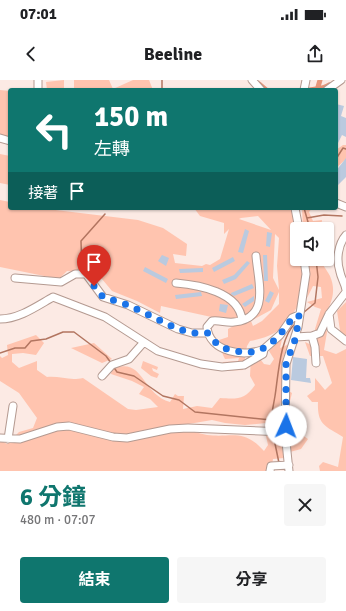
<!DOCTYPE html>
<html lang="zh-TW">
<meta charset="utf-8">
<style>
body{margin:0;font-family:Signika,"Noto Sans TC",sans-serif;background:#f6f6f6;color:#202124;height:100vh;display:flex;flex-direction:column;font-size:15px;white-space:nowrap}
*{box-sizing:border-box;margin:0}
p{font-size:13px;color:#757577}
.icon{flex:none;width:22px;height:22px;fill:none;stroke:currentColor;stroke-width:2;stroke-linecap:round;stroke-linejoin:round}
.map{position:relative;height:391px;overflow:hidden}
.side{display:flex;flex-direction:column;background:#fff;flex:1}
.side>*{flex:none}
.hud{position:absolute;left:8px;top:8px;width:330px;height:122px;border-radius:4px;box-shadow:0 1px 3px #0004;background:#0f766e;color:#fff;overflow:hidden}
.tools{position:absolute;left:290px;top:142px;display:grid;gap:8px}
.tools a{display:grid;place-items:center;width:44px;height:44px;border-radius:4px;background:#fff;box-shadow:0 1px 3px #0004;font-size:20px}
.pin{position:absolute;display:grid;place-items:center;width:34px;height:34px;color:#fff;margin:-41px -17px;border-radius:50% 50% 50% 0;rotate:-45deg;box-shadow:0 0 4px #0007}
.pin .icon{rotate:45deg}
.me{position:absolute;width:44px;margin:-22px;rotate:2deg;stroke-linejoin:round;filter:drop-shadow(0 0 3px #0008)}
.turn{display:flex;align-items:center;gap:14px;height:84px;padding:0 20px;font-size:18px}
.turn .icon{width:52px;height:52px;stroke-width:2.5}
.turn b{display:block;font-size:28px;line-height:34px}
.then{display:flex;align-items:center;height:38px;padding:0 20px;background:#0003;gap:8px;font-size:15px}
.round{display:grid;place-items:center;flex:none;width:42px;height:42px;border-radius:4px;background:#f6f6f6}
.summary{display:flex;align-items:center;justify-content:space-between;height:68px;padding:0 20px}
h1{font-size:24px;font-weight:700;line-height:30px;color:#0f766e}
.cta{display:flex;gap:8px;margin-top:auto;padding:8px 20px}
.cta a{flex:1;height:46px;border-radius:4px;background:#0f766e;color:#fff;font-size:16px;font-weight:700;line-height:46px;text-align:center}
.cta a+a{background:#f6f6f6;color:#202124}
.status{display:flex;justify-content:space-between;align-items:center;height:28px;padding:0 20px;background:#fff;direction:ltr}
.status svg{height:11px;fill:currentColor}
header{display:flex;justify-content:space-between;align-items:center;height:52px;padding:0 20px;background:#fff;font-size:18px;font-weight:700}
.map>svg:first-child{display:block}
</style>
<div class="status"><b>07:01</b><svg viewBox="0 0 49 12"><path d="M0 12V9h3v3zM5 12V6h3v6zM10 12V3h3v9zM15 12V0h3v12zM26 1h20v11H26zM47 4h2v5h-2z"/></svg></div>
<header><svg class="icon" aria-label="back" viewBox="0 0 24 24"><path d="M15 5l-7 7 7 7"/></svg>Beeline<svg class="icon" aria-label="share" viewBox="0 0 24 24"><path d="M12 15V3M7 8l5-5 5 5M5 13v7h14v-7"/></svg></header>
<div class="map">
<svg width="346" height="391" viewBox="0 0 346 391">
<rect width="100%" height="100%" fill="#fceae4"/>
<!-- green -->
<path fill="#ffc4af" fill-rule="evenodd" d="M64 0V8L47 10 46 2Z
M74 0H109L113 9 133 0H149L153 10H74Z
M0 10 10 11V61L0 58Z
M343 65H346V79L336 88V70Z
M0 74 10 76V105L0 103Z
M0 120 10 122V128H39L138 140 163 148 187 164 186 176 173 174 175 183 202 186 206 184 210 185 220 179 229 149 224 154V143L200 136 194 128H292L294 145 292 150 295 156H297V179H321C322 185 327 190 330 196 337 212 331 225 323 238L327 252 324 270 336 274 346 269V391H320L319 386 323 382 338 387 343 357C325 346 317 345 318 322H312L307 316 315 310V298L325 310 332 303 323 276H310L305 262 318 268 315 249 321 229 315 227 307 222 322 218 321 207 313 206 307 218 309 199H302C300 207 301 221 297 227 283 250 275 256 250 261L247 266 243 290 220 291 223 282 238 281 239 278 225 279 223 275 219 260 228 257V249L239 243 161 226 160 233 137 221 112 211 97 193 67 191 59 199 0 187ZM258 136 271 150 239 139 241 138ZM275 154 279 158 277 186 279 210 273 198ZM279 212V224L262 241 253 246 251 241 271 230Z
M302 128H312L309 132 313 141 322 140 321 149H303Z
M346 222V262L342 263 337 231Z
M36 255 44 263 36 275 23 273 12 274V282L19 288 37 281V290L47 297C61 296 69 301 83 298L128 329 136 330 158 327 150 319 139 314 144 307 132 301 111 294 112 289C144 276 141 314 170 322L175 314 178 316H184L183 329 197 326 212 328 220 318C237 319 245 320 255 305L250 296 251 277 257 275 264 284 270 285 274 279 269 271 283 255 280 268 289 264 283 278 284 282 290 284 289 294 282 293 281 298 289 303 284 308 292 313 290 321 283 317 275 337 266 343 245 345 225 343 212 340 177 346C186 349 197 353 207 355 233 358 243 348 264 371L268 365 266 356H276V350L284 357 290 358 288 350H295L308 359 301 369 290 372V363L282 365 284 378 273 379 271 391H0V360L7 364 19 352 33 348 37 338 19 313 0 301V276L2 278 8 275 7 265Z
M94 263 112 279 102 283 71 268Z
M143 281 158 287 157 290 152 288 153 291 159 294 157 298 151 296 141 288Z"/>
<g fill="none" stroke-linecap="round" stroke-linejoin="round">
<!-- stream -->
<path stroke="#b27560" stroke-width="1.5" d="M162 0V10
M336 79 343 68 346 69
M304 128 310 149
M307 138 324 135 342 136
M82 191 81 161 105 134
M303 233 315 223 318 197 316 179
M0 273 15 268H25L31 261 46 259 63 252H74L106 276 111 283
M113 286 117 292 134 296 163 316 179 320 195 332 271 340
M273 350C270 337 273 328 275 316 278 298 280 255 296 243
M273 354 279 383"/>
<!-- canal -->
<path stroke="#e79578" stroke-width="5" d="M259 4 266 10
M318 7 320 0
M310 10C317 8 323 9 329 5"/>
</g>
<!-- building -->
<path fill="#bacadf" d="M336 24 344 26 341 36 346 38V57L342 55 336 67Z
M346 78V97L336 107V91Z
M245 149 249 151 243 173 238 172Z
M267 152 272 153 270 167 266 166Z
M162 175 169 178 166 186 158 181Z
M263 175H267L268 201H264Z
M233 177 235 181 214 192 212 188Z
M247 181 250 183 236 199 224 204 222 200 234 195Z
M145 187 168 199 166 203 143 191Z
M203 188V192L180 193 179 189Z
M252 204 254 208 234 216 231 214V213Z
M270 211 274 213 269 223 265 221Z
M201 212 202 216 176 219 175 215Z
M254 216V221L245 227 242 224Z
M220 224 228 225 226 233 219 231Z
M293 277 307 279 306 298H310L311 303 291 300Z"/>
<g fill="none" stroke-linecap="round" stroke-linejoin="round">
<defs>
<path id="minor" d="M38 0V10
M252 0 261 10
M304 10 306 0
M327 10 341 0
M0 58 10 61
M336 123 346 127
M295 128 299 149
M346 155C338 164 336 180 340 192 341 198 345 203 346 210
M256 176C258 202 271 238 234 242 226 243 220 240 212 241L207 247C209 272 245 278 264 269
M15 198 61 202 75 194H86L103 217 128 225 178 249 192 253H208
M176 203C199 205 239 212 242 240
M329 234 331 249 346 261
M0 239C19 239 37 226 53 217L105 237 158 271 201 284 222 287 244 285 263 274 264 269 280 255 292 238 299 235
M312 256 315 267 316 283
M296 257 312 256 320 253 329 234 346 212
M102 296 112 285 129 279 144 262
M0 358 20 359 57 347 69 346 113 357 127 358 170 349 188 348 285 352
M8 359 13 326
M270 391 271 386 289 385
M289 391 285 352 286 284 298 247 306 194 304 179"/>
</defs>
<!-- minor casing -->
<use href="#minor" stroke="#b49a91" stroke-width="9"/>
<!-- minor -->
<use href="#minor" stroke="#fff" stroke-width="7"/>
</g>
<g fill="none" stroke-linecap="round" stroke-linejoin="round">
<!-- route -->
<path stroke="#1a73e8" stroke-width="7" stroke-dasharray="0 12.6" d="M94 206 103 217 128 225 178 249 192 253H208C216 265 222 269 236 271 254 275 268 269 280 254 287 247 289 239 299 235L296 257 286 284V346"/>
</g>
</svg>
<div class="tools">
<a><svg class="icon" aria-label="sound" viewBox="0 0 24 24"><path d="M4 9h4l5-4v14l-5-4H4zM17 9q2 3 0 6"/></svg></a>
</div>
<div class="pin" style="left:94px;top:206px;background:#d93025"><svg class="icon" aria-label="arrive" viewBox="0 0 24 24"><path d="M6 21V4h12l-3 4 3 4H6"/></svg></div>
<svg class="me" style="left:286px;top:346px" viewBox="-20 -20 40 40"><circle r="19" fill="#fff"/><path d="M0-13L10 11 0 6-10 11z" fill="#1a73e8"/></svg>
<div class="hud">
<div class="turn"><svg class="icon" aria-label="left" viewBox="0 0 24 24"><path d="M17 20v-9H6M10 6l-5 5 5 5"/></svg><div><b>150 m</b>左轉</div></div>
<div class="then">接著<svg class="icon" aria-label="arrive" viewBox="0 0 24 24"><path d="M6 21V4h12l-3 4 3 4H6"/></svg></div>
</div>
</div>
<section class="side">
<div class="summary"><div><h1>6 分鐘</h1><p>480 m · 07:07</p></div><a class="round"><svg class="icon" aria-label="close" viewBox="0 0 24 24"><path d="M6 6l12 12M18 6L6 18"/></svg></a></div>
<div class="cta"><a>結束</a><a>分享</a></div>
</section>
